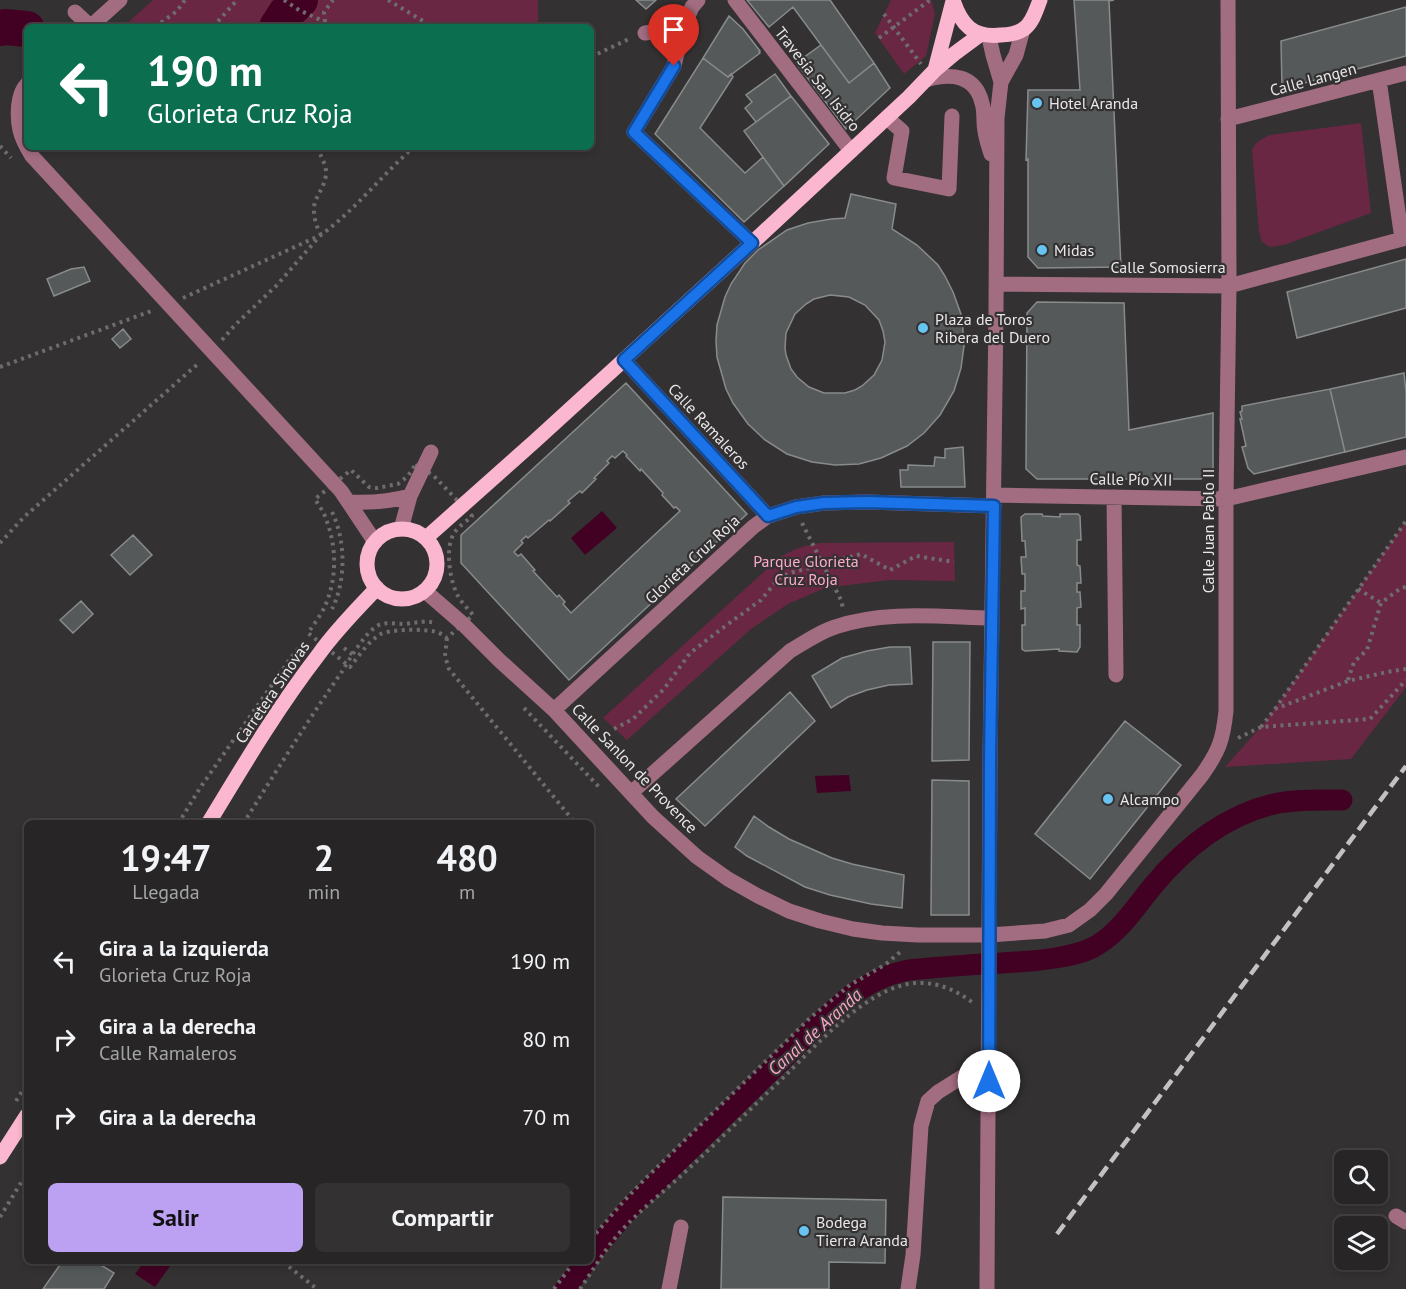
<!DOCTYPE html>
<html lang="es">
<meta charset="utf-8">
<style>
body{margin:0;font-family:"PT Sans",sans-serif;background:#333132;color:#f1f3f6;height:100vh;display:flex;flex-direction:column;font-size:22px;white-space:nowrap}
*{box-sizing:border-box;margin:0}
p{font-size:20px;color:#a4a5a7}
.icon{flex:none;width:33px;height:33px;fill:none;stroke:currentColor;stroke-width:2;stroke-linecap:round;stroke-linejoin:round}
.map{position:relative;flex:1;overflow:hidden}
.panel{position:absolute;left:24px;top:820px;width:570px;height:444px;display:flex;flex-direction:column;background:#272526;border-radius:9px;box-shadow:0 3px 9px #0003,0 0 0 2px #434243}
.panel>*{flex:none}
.banner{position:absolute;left:24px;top:24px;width:570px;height:126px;border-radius:9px;box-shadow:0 3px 9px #0003,0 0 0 2px #434243;background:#0b6e4f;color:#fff;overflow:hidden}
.tools{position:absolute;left:1334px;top:1150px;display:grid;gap:12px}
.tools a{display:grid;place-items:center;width:54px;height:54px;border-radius:9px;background:#272526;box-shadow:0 3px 9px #0003,0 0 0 2px #434243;font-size:30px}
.pin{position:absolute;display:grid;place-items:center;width:51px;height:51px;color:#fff;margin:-62px -26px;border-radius:50% 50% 50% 0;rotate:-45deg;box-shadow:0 0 6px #0007}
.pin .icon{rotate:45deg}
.me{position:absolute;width:66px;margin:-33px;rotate:0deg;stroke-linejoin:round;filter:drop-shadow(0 0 4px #0008)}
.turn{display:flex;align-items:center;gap:21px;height:126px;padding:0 24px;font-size:27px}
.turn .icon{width:78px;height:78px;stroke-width:2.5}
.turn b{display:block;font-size:42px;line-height:51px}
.eta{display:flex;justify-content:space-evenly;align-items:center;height:102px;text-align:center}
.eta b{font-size:36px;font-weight:800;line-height:42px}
.cta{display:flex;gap:12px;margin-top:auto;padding:12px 24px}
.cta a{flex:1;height:69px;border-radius:9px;background:#bca0f2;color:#111;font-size:24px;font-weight:800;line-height:69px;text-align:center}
.cta a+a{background:#333132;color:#f1f3f6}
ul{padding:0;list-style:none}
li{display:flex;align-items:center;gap:18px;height:78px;padding:0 24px}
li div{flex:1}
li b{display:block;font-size:22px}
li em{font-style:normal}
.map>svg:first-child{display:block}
</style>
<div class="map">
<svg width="1406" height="1289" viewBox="0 0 1406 1289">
<rect width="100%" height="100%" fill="#343132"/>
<!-- green -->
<path fill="#692744" d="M153 0H538V27H314L301 21 296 27H125L124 26Z
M891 0H931L933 6 935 14 926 56 904 74 875 33Z
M1361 123 1371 213 1284 245 1270 247 1262 242 1259 231 1252 151C1254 142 1262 139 1270 135Z
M1406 521V687L1351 759 1225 767 1266 721Z
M954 542 955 581 889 580 825 588 788 604 751 629 627 740 603 718 779 558C793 549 805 545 821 543Z"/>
<!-- water -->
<path fill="#420023" d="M602 511 617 528 585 555 571 538Z
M849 775 851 791 817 793 815 776Z
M144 1262H173L155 1287 135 1274Z"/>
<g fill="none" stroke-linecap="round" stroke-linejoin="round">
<!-- canal -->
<path stroke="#420023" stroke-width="21" d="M591 1254 629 1209 823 1020C832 1012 841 1003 850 996 866 985 885 975 904 971 912 969 922 969 931 968 959 965 988 964 1017 962 1038 961 1074 957 1092 948 1118 935 1134 909 1152 887 1185 847 1227 814 1278 803 1299 799 1321 800 1342 800
M565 1289 586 1262"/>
<!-- river -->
<path stroke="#420023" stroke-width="36" d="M277 27 286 13 300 0
M0 28 5 27 27 29"/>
</g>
<!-- building -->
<path fill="#56595a" stroke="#888b8c" stroke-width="1.5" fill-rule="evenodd" d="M636 0H656L646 9Z
M747 0H830L874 63 849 83 793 7 769 27Z
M1074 0H1114L1109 1 1121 267 1038 268 1028 257V159L1026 160 1028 90H1080Z
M1406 7V56L1282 89 1281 41Z
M729 16 743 29 760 51 759 52 760 53 728 77 703 58Z
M821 45 849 83 874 63 890 88 846 129 796 63Z
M703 58 728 77 731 74 733 77 700 128 745 173 763 157 784 186 744 222 655 134Z
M775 74 791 96 756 122 745 108 752 102 746 95Z
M791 96 829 144 784 186 744 131Z
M851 194 896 204 892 229 917 245 938 265 945 276 953 292 962 317 964 346 961 368 954 391 940 415 924 433 907 446 881 458 859 464 835 465 812 462 787 454 765 440 748 424 733 403 726 389 717 357 716 341 717 325 725 297 731 284 745 263 758 250 787 230 808 223 831 219 845 218ZM830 295 849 297 865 305 879 320 883 331 885 342 882 360 874 375 862 386 855 390 845 393H824L809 387 797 377 791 369 786 355 785 348 786 333 795 314 806 304 814 299Z
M1406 259V308L1297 338 1287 292Z
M84 267 90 281 54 296 47 279 71 269Z
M1037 302 1124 303 1129 430 1213 413V468L1201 479H1037L1026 469 1027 313Z
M123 329 131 339 120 348 112 339Z
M1404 373 1406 392V437L1345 452 1330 389Z
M626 383 747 514 569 680 461 563V535ZM623 451 627 455 626 456 640 471 641 469 663 493 662 495 674 508 676 507 680 511 571 613 563 604 565 602 559 595 557 597 533 571 535 570 521 554 518 556 514 552 523 543 521 541 526 536 528 538 549 520 550 521 570 503 568 501 580 491 582 493 596 479 594 478 609 463 607 461 612 456 615 458Z
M1330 389 1345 452 1254 474 1248 468 1242 447 1246 446 1240 419H1242L1240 412 1242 411V406Z
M963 447 965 487H901L900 470H908V465L934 466 935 457 945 458V449Z
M1025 514H1042L1043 516 1060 517V514H1078L1080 516 1081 540H1077V565L1080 566 1081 583H1077V592H1080L1081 607 1077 608V625H1080V647L1077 652 1059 651V649L1025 651 1022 649V625H1025V608L1021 609V591H1025V574H1022L1021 557H1026L1025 541H1022L1021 517Z
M133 535 152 555 130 575 111 555Z
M81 601 93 614 73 633 60 620Z
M933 642H970L969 760 932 761Z
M890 647H910L912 684 889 685 867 690 848 697 831 708 812 676 842 658 867 651Z
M790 692 815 721 705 826 676 799Z
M1125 721 1181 765 1090 879 1035 834Z
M932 780 969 781V915H931Z
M754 816 769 827 789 839 832 858 852 864 904 875 902 908 871 904 830 895 805 887 747 856 735 847Z
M723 1197 886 1200 885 1263 829 1262V1289H721Z
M62 1262H96L114 1273 104 1289H43Z"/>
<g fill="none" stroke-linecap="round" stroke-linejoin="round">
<!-- path -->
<path stroke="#6f6c6d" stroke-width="4" stroke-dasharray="3 4.5" stroke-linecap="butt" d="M284 0 299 10 325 22 323 27
M388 0 433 27
M884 14 921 64
M325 22 324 12 333 0
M155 27 177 11 185 0
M213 27 237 0
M879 38 930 0
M591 57 631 38
M0 146 11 158
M318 147C320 157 327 164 326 175 324 187 319 192 315 202 312 212 316 227 321 235
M183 298 321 235C355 210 382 175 414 147
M222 340 235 325 277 285 318 238
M0 367 154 310
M415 465 433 475 472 516C467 521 459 526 455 532 444 546 450 582 458 596 462 603 468 609 473 615L447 638C444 636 442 634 439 633 429 628 387 629 379 635 367 643 359 656 350 667L308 633C314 624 321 615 325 606 337 579 337 547 326 519 324 512 319 506 315 499L351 470 369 487 377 488 398 484 408 476Z
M332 512C346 541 346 581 332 609
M802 523 841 600 843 608
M0 543 24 517 200 362
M1358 589 1381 603
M447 638 445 656 449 669 576 824
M344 648 353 655
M1348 680 1354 662 1367 650 1381 603 1401 588 1406 587
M524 708 601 789
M1275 709 1406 521
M1261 727 1275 709 1348 681 1387 672 1406 669
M614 729 633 719 664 689 690 653 724 627 761 600 779 578 790 573 861 554 890 570 916 556 954 562
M1238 738 1261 727 1370 719 1406 680
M178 824 200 788 290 659 305 640
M243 824C275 773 307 722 341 673 350 659 363 635 377 626 385 621 395 624 404 624 415 623 424 620 436 623
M16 1101 27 1084
M0 1217 27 1173
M591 1239 623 1202 645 1179 810 1018 850 985 886 964 900 952
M283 1262 317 1289
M554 1289 574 1262
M580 1289C593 1270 607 1246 622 1230 642 1208 665 1191 686 1171 720 1140 752 1107 785 1076 816 1045 864 992 908 984 932 980 953 988 972 1002"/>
<!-- minor -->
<path stroke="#a36d81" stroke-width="15" d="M735 0 851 151
M75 12 91 27
M90 27 120 0
M683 28 674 66 634 132 752 243
M645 33 683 28 692 7 698 0
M989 37 993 55 1001 82
M926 80C950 73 975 74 982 103 985 112 983 122 985 131 986 139 989 147 991 154
M1379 80 1402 239
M27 84C17 94 17 117 20 130 22 139 27 148 32 156L341 491 375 542
M887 118 902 131 894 178 949 189 952 116
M1228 119 1406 73
M996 284 1229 286 1406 238
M624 360 768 516
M994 495 1226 499 1406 457
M1114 497 1116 675
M349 502C370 503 389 502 410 496
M401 529 410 496 431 452
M425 591 463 624 499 660 554 710 653 817 697 857 728 879 758 896 789 911 820 921 853 929 882 933 918 935H989L1045 931 1069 925 1090 910 1106 894 1202 775C1219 751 1223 740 1226 711V499L1229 286 1228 0
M554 710 753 527 768 516 796 507 824 503 867 502 994 506
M631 793 790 651C804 643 819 632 835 627 884 610 941 617 992 618
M1396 1216 1406 1222
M669 1289 681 1227
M908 1289 913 1255 921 1126 928 1101 938 1092 989 1060
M987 1289 990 759 996 313 997 118 1001 82 1016 55 1023 29"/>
<!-- major -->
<path stroke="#fab7cf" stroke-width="15" d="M953 0C961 25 973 38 1001 35 1008 35 1018 33 1024 29 1033 22 1036 10 1040 0
M935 70 953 1
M367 564a35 35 0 1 1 70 0a35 35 0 1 1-70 0Z
M426 538 535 441 752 243 909 97 935 70 954 54 981 34
M208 824C243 766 278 707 319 654 336 630 357 609 377 588
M0 1157 27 1115"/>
<!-- rail -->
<path stroke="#c3c1c2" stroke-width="4.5" stroke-dasharray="12 6" stroke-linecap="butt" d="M1057 1234 1406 766"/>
</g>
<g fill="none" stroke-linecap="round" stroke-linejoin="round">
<defs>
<path id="route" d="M674 66 634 132 752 243 624 360 768 516 796 507 824 503 867 502 994 506 990 759 989 1081"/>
</defs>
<!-- route casing -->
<use href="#route" stroke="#114b97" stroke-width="15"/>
<!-- route -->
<use href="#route" stroke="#1a73e8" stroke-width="10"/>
</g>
<!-- markers -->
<g fill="#67c4f0" stroke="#343132" stroke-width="2">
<circle cx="1037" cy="103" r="6"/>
<circle cx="1042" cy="250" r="6"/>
<circle cx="923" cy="328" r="6"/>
<circle cx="1108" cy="799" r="6"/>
<circle cx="804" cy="1231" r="6"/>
</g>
<g text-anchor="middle" stroke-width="4.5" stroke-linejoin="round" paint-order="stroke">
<!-- street labels -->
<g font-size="16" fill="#e9e7e8" stroke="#343132">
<text transform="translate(818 79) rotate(52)" y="6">Travesía San Isidro</text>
<text transform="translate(1313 79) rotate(-15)" y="6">Calle Langen</text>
<text x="1168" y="273">Calle Somosierra</text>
<text transform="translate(709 426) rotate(47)" y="6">Calle Ramaleros</text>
<text transform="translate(1131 479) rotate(1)" y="6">Calle Pío XII</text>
<text transform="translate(1208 531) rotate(-90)" y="6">Calle Juan Pablo II</text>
<text transform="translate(692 559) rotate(-43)" y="6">Glorieta Cruz Roja</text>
<text transform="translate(272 692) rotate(-56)" y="6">Carretera Sinovas</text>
<text transform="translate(635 768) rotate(46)" y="6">Calle Sanlon de Provence</text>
</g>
<!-- poi labels -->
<g font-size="16" fill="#e9e7e8" stroke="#343132" text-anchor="start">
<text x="1049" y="109">Hotel Aranda</text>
<text x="1054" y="256">Midas</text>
<text x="935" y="325">Plaza de Toros<tspan x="935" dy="18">Ribera del Duero</tspan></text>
<text x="1120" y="805">Alcampo</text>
<text x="816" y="1228">Bodega<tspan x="816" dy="18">Tierra Aranda</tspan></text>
</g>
<!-- park labels -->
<g font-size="16" fill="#ffaaca" stroke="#343132">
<text x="806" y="567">Parque Glorieta<tspan x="806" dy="18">Cruz Roja</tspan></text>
</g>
<!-- water labels -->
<g font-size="18" font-style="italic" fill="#fba6c6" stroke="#343132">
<text transform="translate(815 1032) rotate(-42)" y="6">Canal de Aranda</text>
</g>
</g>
</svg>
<div class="tools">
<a><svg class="icon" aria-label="search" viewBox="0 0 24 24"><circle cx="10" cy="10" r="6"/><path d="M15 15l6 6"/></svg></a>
<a><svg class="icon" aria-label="layers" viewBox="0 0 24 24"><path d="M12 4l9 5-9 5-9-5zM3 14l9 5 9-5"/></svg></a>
</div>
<div class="pin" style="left:674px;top:66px;background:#d93025"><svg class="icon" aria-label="arrive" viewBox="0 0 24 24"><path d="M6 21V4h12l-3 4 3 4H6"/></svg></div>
<svg class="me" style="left:989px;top:1081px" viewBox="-20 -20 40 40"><circle r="19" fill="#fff"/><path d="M0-13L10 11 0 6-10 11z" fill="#1a73e8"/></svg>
<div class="banner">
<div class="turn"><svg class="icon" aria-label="left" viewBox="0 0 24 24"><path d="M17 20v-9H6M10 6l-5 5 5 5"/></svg><div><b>190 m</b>Glorieta Cruz Roja</div></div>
</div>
<section class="panel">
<div class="eta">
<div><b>19:47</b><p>Llegada</p></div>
<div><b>2</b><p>min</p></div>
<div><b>480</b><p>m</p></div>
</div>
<ul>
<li><svg class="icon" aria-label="left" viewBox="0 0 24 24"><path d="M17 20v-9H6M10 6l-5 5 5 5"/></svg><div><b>Gira a la izquierda</b><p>Glorieta Cruz Roja</p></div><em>190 m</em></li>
<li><svg class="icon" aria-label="right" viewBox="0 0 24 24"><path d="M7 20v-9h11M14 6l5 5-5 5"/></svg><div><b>Gira a la derecha</b><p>Calle Ramaleros</p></div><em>80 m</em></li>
<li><svg class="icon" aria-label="right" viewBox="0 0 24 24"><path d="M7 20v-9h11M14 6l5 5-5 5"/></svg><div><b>Gira a la derecha</b></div><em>70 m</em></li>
</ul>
<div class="cta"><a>Salir</a><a>Compartir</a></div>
</section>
</div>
